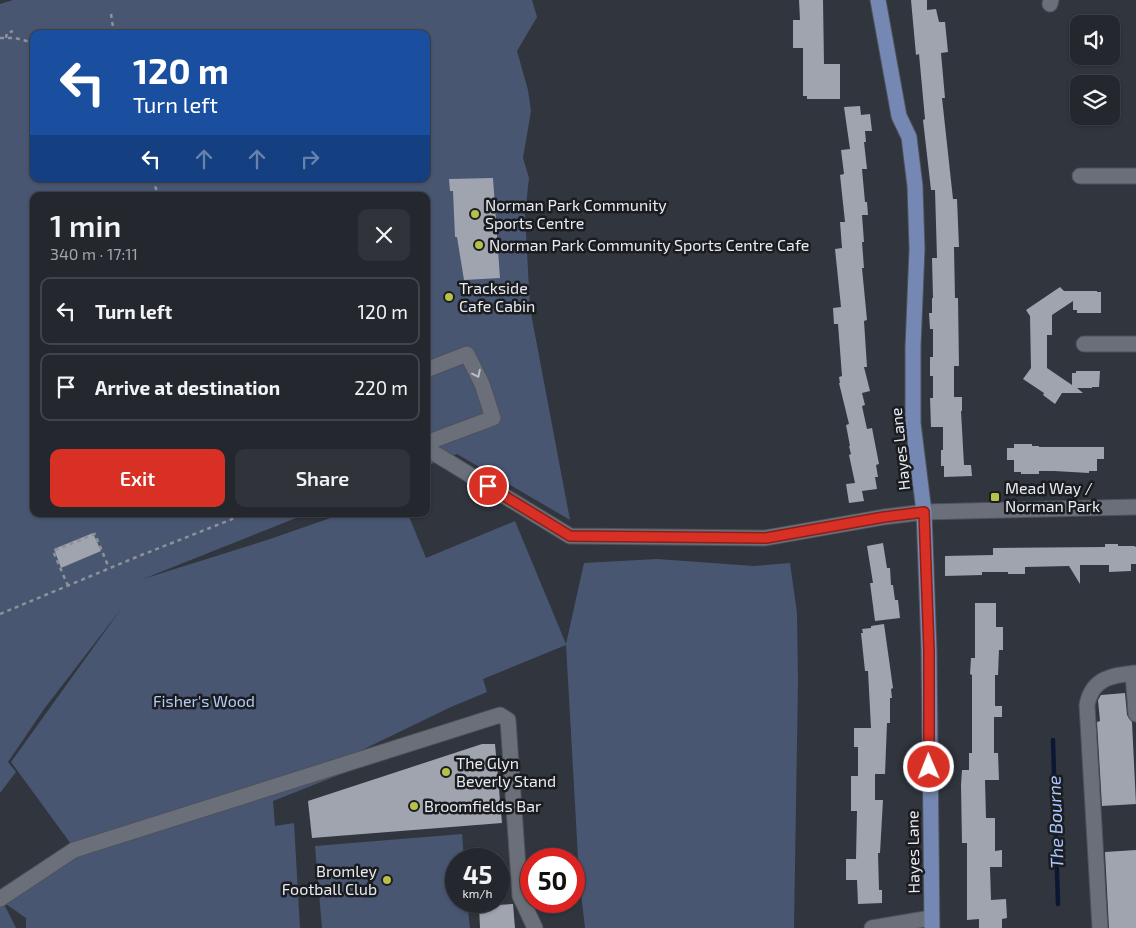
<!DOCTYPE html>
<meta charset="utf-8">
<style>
body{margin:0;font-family:"Exo 2",sans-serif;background:#30343a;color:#f1f3f6;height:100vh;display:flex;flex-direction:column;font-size:19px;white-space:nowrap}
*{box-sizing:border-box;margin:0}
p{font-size:16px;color:#a3a6aa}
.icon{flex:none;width:28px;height:28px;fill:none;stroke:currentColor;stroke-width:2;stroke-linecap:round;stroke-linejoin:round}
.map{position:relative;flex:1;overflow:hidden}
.side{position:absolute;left:30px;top:192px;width:400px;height:325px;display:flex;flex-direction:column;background:#24282e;border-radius:10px;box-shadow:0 1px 4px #0004,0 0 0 1px #41444a}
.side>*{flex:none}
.top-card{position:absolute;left:30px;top:30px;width:400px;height:152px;border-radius:10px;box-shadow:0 1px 4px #0004,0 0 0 1px #41444a;background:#1a4fa0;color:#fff;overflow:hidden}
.tools{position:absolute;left:1070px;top:15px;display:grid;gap:10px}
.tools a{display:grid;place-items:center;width:50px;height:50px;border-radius:10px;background:#24282e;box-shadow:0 1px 4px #0004,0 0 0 1px #41444a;font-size:25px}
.speed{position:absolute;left:445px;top:848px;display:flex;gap:10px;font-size:25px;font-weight:700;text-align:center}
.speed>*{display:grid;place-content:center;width:65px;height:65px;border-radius:50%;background:#24282e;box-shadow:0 1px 4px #0004,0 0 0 1px #41444a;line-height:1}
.speed small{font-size:12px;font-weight:400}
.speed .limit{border:8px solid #d22;background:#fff;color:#111}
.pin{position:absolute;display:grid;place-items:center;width:42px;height:42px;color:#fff;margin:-21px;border:2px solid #fff;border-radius:50%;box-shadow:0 1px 5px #0007}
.me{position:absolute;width:55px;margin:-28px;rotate:359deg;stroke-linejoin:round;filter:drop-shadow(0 0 4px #0008)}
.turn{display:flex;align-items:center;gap:18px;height:105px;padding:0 20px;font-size:22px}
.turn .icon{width:65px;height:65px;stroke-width:2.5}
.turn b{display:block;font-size:35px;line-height:42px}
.lanes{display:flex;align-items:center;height:48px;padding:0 20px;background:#0003;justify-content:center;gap:25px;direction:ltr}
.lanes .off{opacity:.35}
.round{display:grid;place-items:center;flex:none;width:52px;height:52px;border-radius:10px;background:#30343a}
.summary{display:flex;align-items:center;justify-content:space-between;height:85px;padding:0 20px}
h1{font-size:30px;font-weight:600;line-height:38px}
.button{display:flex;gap:10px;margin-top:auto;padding:10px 20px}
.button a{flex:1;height:58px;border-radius:10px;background:#d93025;color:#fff;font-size:20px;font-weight:600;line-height:58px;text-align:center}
.button a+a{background:#30343a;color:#f1f3f6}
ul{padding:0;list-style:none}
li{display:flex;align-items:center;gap:15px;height:68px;margin:0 10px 8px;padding:0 10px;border:2px solid #41444a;border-radius:10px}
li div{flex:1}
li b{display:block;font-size:19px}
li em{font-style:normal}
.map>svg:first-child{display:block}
</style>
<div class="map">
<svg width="1136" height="928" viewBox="0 0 1136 928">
<rect width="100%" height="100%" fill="#30353e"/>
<!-- green -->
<path fill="#495672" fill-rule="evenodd" d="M13 0H532L537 17 517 51 528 90 531 111 523 158 529 178 525 214 530 308 570 520 457 454 426 466V196H34V514H306L143 579 267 540 342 514H408L426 558 515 521 566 644 584 563 657 559 754 566 790 563 797 613 798 681 794 928H585L579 875 566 645 483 679 487 692 451 707 360 751 369 763 273 801 275 826 294 823 300 928H26V918L3 902 16 928H0V903L71 844 11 762 121 609 44 709 8 762 16 772 0 793V4ZM34 34H426V179H34Z
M462 834 464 859H456V901H467L470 928H322L315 846Z"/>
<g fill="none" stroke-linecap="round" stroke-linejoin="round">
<!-- stream -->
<path stroke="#0c1833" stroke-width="4.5" d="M1053 740 1058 904"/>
</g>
<!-- building -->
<path fill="#9fa4af" d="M799 0H823L824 64H840V99H807V96H803V48H793V20H800Z
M911 0H927V10L936 9 939 22H945L948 52 941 53 945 98H942L953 199H957L959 247H954L955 298H958L959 366H954V397H962V411H961L964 465H971L972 476 944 477V466H941V450H943V427H931L930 398H933V376H930V357H933V329H930L929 313H932V298H933L932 258H937L935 190H931L923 120 925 119 919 54 916 55Z
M860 106 861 115 870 114 872 131H865L866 142H864L867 169H862L865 202H867L868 215H862L864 242H862L864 268H862L867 320 864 321 867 367H864L870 391 862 393 865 405 862 406 867 429 872 428 879 464 876 465 878 477H875L877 489 862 491 864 501 849 503 846 484 855 483 849 455 851 454 849 446H850L846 425 849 424 839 383H840L839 377 842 376 838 324H834L833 308 841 307 835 249 842 248 840 222H845L840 175 844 174 841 150 850 149 844 107Z
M493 178 500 278 464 280 457 237H455L453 191H450L449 179Z
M1060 287 1064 291H1097V292H1101V313H1077V310H1073V301L1052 315V335H1047V368L1072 385V373H1076V371H1100L1099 387H1092V388H1077L1083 393H1062L1055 404 1043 395 1044 393 1023 379 1031 368 1030 316 1026 310Z
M1014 444H1032V446H1039V447H1104V459H1097V471H1089V473L1054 471H1039V474H1021V472H1014V460H1007V448H1014Z
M93 533 101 551 61 568 54 549Z
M883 543 887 568H890L891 585H893L895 600H898L900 618 875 621 870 583H873L867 546Z
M1105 544H1118V546H1134L1136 547V564H1131V571L1109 572V565H1080V584L1069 566 1025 567V574H1008V572H982V575L945 576V556L993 555V548L1105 547Z
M975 603H996V627H1003V650H999L998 675H995V706H1002V717H994V753H998L999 780H985L986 818H995V851L1002 850V867H990L991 900 1006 899 1007 918 1002 919V928H979V919L967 920V843H962L961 785 962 770H969V753H972V675L970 674 971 658H975Z
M884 624 893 688 891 689 892 698H890V723H887L885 774H875V800H883L880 853H878L879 890H882V903L858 904 857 880H846V859H856L857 811H851V776H858V747H854V728H871L868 671H865L861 633H863L862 629 871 628V626Z
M1125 693 1127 715 1132 722 1136 804 1102 806 1097 722 1100 721 1098 700 1101 695Z
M482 744H495L502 823 312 838 308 801Z
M1136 850V928H1109L1105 852Z
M513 904 515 928H480L479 906Z"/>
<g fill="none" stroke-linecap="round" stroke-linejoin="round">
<defs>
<path id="minor" d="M1050 4 1051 0
M1080 176H1136
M1084 344H1136
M426 370 467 354 482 384 493 418 426 443
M426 444 434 453 570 536 765 538 884 517 924 512 1136 507
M1133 673 1136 714
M0 899 74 850 500 715 508 720 520 896 535 928
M872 928 931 918
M1100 928 1087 705C1092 678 1112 675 1136 673"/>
<path id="major" d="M878 0 899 116 909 137 915 186 917 249 913 347V423L924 512 929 650 932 928"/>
</defs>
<!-- minor casing -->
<use href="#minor" stroke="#4e5259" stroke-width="17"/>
<!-- major casing -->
<use href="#major" stroke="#4e5259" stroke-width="17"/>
<!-- path -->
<path stroke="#8d9198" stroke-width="2.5" stroke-dasharray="4 4" stroke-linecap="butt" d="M111 14 114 34
M0 38H15L34 43
M6 38 7 33 13 31
M152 179 159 196
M68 586 53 551 95 534 109 568
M0 614 134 558 245 514"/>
<!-- minor -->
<use href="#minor" stroke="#6a6f79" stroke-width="15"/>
<!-- major -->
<use href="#major" stroke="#7488b3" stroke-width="15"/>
</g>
<!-- one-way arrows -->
<defs><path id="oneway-chevron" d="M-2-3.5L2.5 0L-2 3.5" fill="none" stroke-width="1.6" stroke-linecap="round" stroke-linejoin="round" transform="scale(1.25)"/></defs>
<use stroke="#bbbfc6" href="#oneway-chevron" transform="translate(477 374) rotate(64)"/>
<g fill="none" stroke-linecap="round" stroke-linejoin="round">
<defs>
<path id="route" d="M488 486 570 536 766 538 884 517 924 512 929 650V767"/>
</defs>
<!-- route casing -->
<use href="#route" stroke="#8d1f18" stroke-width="12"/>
<!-- route -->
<use href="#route" stroke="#d93025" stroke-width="9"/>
</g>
<!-- markers -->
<g fill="#b6c149" stroke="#1a1c20" stroke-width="2">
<circle cx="475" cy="214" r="5"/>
<circle cx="479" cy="245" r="5"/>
<circle cx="449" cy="297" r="5"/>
<rect x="990" y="492" width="10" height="10" rx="2.5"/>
<circle cx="446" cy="772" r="5"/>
<circle cx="414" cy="806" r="5"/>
<circle cx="387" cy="880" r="5"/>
</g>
<g text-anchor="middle" stroke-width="5" stroke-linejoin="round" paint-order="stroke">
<!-- poi labels -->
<g font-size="16" fill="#e7eaf0" stroke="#1a1c20" text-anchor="start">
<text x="485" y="211">Norman Park Community<tspan x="485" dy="18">Sports Centre</tspan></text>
<text x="489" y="251">Norman Park Community Sports Centre Cafe</text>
<text x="459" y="294">Trackside<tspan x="459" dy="18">Cafe Cabin</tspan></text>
<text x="1005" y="494">Mead Way /<tspan x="1005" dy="18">Norman Park</tspan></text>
<text x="456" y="769">The Glyn<tspan x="456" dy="18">Beverly Stand</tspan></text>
<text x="424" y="812">Broomfields Bar</text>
<text x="377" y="877" text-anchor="end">Bromley<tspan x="377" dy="18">Football Club</tspan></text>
</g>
<!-- street labels -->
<g font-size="16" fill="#e7eaf0" stroke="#1a1c20">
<text transform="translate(900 449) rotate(-96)" y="6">Hayes Lane</text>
<text transform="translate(913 852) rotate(-91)" y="6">Hayes Lane</text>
</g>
<!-- park labels -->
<g font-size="16" fill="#b4caf8" stroke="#1a1c20">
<text x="204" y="707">Fisher's Wood</text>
</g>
<!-- water labels -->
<g font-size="18" font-style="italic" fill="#aac6ff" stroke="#1a1c20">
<text transform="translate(1056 822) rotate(-92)" y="6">The Bourne</text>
</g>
</g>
</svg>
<div class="tools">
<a><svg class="icon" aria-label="sound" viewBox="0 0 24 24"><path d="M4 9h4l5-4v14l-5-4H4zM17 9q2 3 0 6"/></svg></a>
<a><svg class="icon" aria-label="layers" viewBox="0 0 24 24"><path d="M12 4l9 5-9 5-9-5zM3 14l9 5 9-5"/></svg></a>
</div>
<div class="speed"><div>45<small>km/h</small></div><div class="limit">50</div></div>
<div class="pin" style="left:488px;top:486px;background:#d93025"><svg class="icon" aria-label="arrive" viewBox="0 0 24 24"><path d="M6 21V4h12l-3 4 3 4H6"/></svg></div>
<svg class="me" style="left:929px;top:767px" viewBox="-20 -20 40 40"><circle r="17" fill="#d93025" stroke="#fff" stroke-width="3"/><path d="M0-11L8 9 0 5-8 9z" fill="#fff"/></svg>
<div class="top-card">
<div class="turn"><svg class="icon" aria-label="left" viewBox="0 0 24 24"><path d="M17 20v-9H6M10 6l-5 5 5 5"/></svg><div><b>120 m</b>Turn left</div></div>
<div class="lanes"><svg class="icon" aria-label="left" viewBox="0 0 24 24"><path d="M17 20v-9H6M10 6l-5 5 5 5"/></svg><svg class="icon off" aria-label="ahead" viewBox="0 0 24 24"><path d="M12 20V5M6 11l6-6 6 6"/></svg><svg class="icon off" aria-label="ahead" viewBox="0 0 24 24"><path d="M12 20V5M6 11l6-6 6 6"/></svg><svg class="icon off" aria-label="right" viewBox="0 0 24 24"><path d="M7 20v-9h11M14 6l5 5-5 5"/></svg></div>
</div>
<section class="side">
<div class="summary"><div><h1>1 min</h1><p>340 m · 17:11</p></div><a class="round"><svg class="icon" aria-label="close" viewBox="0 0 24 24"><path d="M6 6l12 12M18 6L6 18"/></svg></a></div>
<ul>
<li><svg class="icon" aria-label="left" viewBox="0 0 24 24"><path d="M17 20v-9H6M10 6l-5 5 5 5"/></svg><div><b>Turn left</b></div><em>120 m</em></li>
<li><svg class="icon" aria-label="arrive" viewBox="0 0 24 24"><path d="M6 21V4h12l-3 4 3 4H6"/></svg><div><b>Arrive at destination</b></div><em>220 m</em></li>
</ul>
<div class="button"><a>Exit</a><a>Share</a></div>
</section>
</div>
